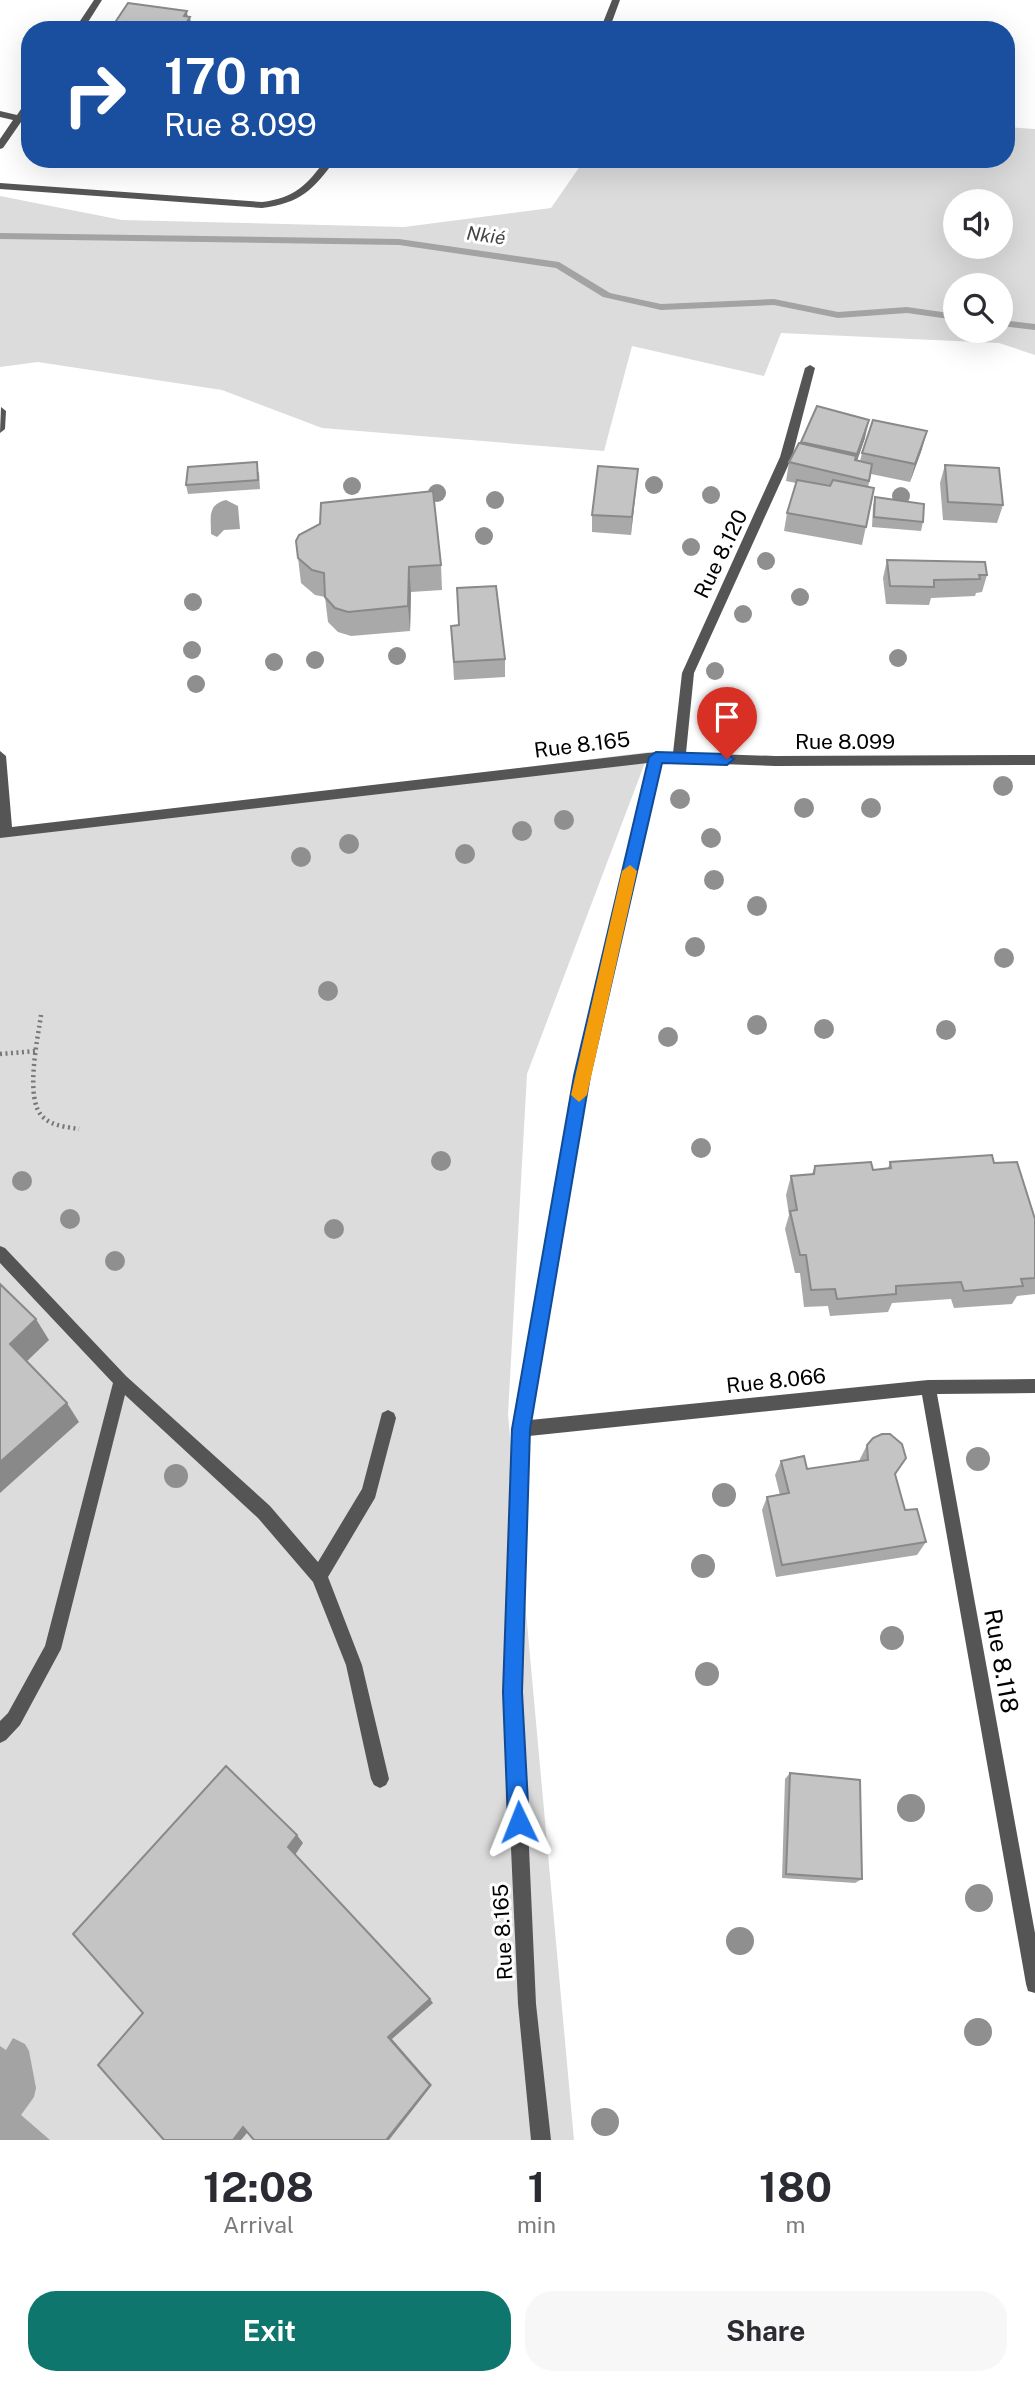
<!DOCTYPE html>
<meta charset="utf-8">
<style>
body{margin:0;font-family:"Public Sans",sans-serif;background:#f7f7f7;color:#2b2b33;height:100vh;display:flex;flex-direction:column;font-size:26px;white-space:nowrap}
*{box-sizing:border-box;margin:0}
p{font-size:23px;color:#7c7c81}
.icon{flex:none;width:38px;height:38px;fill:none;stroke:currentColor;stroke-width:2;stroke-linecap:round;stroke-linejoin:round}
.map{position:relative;height:2140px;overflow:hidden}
.details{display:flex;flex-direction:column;background:#fff;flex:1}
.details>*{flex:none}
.guide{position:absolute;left:21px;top:21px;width:994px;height:147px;border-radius:28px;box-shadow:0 7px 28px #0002;background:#1a4fa0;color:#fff;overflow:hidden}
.tools{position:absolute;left:943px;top:189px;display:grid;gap:14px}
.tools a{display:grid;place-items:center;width:70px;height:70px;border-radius:50%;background:#fff;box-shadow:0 7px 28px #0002;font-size:35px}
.pin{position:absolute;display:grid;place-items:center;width:60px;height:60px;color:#fff;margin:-72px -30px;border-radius:50% 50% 50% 0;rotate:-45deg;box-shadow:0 0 7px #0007}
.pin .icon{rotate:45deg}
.me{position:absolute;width:77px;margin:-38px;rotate:358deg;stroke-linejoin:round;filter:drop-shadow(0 0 5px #0008)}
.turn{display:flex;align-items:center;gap:24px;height:147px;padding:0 28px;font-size:32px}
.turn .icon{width:91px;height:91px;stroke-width:2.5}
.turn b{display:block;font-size:49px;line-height:60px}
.eta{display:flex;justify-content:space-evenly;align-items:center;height:119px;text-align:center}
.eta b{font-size:42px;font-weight:700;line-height:49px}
.primary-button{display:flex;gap:14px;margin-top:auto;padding:14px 28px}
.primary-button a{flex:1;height:80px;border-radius:28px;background:#0f766e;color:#fff;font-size:28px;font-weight:700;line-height:80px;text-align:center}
.primary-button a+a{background:#f7f7f7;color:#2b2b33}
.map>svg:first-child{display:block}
</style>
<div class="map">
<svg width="1035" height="2140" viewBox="0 0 1035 2140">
<rect width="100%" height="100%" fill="#fff"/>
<!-- green -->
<path fill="#dcdcdc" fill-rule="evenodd" d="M1006 127 1035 129V355L999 343 781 333 764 376 632 346 604 451 322 428 222 390 38 362 0 367V196L122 220 404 227 551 208 585 159H1006ZM1001 201V247H956V201ZM1001 285V331H956V285Z
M649 752 527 1074 508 1414 574 2140H0V832Z"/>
<!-- water -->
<path fill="#a3a3a3" d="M226 500 238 506 240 529 224 530 217 537 211 534C211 517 207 505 226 500Z
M13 2038 25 2044 29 2051 36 2088 34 2097 21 2115 50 2140H0V2046L6 2050Z"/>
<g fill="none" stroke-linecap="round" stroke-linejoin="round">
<!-- stream -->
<path fill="#a3a3a3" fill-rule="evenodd" d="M0 233 399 239 559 262 610 293 661 304 774 299 838 312 907 307 956 314V320L907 313 838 318 774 305 661 310 603 297 556 268 399 245 0 239Z
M1001 320 1035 324V330L1001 326Z"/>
<!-- path -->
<path stroke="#777" stroke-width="4.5" stroke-dasharray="2 3.5" stroke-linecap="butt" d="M41 1015C38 1038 24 1100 43 1117 52 1126 67 1127 79 1129
M0 1054 37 1051"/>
<!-- service -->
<path fill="#555" fill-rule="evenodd" d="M0 1246 5 1248 126 1376 270 1506 318 1562 362 1489 382 1413 388 1410 394 1413 396 1418 375 1498 328 1577 362 1665 389 1779 386 1785 380 1788 374 1785 371 1779 346 1665 313 1582 258 1518 125 1395 61 1649 20 1725 6 1740 0 1743V1721L8 1713 45 1646 113 1383 0 1263Z"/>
<!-- minor -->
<path fill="#555" fill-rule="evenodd" d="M94 0H102L83 30H74Z
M612 0H620L609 30H600Z
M30 99V109L3 148 0 149V139L13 120 0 117V111L17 115 27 100Z
M326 159H336C313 190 301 203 262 208L0 189V183L262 202C295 198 307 185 326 159Z
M810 365 815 368 792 457 694 673 686 753 775 756 1035 755V765L775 766 661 762 589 1076 530 1420 928 1380 1035 1379V1393L937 1394 1035 1933V1993L1028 1991 1026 1984 922 1395 529 1436 522 1692 536 2004 551 2140H531L518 2004 504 1692 513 1429 575 1076 648 763 0 838V751L6 756 12 827 656 752 673 753 682 673 780 457 805 368Z
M1 407 6 411 5 429 0 433Z"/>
</g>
<!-- trees -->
<g fill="#8f8f8f">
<circle cx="654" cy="485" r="9"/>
<circle cx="352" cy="486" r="9"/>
<circle cx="437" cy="493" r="9"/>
<circle cx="711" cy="495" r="9"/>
<circle cx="901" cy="496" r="9"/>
<circle cx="495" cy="500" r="9"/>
<circle cx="484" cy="536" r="9"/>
<circle cx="691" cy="547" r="9"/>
<circle cx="766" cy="561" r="9"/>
<circle cx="800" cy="597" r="9"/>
<circle cx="193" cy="602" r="9"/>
<circle cx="743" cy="614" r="9"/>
<circle cx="192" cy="650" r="9"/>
<circle cx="397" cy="656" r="9"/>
<circle cx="898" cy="658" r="9"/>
<circle cx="315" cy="660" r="9"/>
<circle cx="274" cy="662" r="9"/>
<circle cx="715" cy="671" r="9"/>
<circle cx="196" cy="684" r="9"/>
<circle cx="1003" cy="786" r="10"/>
<circle cx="680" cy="799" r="10"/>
<circle cx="804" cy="808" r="10"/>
<circle cx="871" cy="808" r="10"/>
<circle cx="564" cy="820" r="10"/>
<circle cx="522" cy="831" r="10"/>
<circle cx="711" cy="838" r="10"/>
<circle cx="349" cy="844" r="10"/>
<circle cx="465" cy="854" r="10"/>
<circle cx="301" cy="857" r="10"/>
<circle cx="714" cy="880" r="10"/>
<circle cx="757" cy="906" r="10"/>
<circle cx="695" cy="947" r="10"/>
<circle cx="1004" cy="958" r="10"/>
<circle cx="328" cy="991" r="10"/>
<circle cx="757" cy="1025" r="10"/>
<circle cx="824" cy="1029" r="10"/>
<circle cx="946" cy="1030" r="10"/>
<circle cx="668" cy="1037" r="10"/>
<circle cx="701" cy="1148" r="10"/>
<circle cx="441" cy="1161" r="10"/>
<circle cx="22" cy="1181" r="10"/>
<circle cx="70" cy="1219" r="10"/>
<circle cx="334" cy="1229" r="10"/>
<circle cx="115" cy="1261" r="10"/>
<circle cx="978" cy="1459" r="12"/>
<circle cx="176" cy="1476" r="12"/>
<circle cx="724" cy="1495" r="12"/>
<circle cx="703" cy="1566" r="12"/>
<circle cx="892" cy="1638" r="12"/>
<circle cx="707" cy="1674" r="12"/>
<circle cx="911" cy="1808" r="14"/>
<circle cx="979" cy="1898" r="14"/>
<circle cx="740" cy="1941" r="14"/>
<circle cx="978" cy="2032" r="14"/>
<circle cx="605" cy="2122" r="14"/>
</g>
<!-- wall -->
<path fill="#a9a9a9" d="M817 406 865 438 857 461H860L862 453 922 449 910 482 871 474 868 487 874 488 862 545 784 531 787 513 796 483 786 481 789 462 801 443Z
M945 465 1003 505 997 523 943 520 940 483Z
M638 469 631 535 592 532V515Z
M259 472 260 489 188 494 186 485Z
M875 497 923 522 921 531 872 527 873 506Z
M298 558 441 565 442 590 411 592 410 631 351 636 338 632 328 622 325 597 315 595 301 583Z
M887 560 987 575 982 592 976 593 975 596 931 598 929 605 886 604 883 578Z
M451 626 505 659V677L454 680Z
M890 1162 994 1163 1035 1278V1294L1017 1296 1012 1304 954 1308 951 1299 892 1303 888 1312 830 1316 828 1306 804 1307 800 1273H795L785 1229 789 1215 786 1195 791 1176 812 1174 815 1166 873 1170 888 1168Z
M867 1445 895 1476 905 1510 926 1542 917 1555 776 1577 762 1510 767 1497 780 1495 775 1475 781 1461 807 1469 859 1461Z
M790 1773 862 1879 855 1883 782 1878 785 1779Z"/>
<!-- shaded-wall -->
<path fill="#898989" d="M187 11 188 21 190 17 192 30H182L184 16Z
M869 420 865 438 853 472 857 454Z
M927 431 922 449 910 482 915 464Z
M638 469 636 487 631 535 632 517Z
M409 567 411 592 410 631 408 606Z
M36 1319 49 1340 23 1365 10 1344Z
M67 1403 79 1422 0 1493V1462Z
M297 1835 303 1843 295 1855 288 1847Z
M430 1999 433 2003 392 2039 432 2085 389 2140H386L388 2037Z
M243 2127H252L241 2140H233Z"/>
<!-- building -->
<path fill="#c4c4c4" stroke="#898989" stroke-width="2" d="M128 3 187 11 184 16 190 17 182 30H110Z
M817 406 869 420 857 454 801 442Z
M873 420 927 431 915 464 862 453Z
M799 443 856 456 855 460 872 464 869 481 789 462Z
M257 462 258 480 186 485 188 467Z
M945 465 999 468 1003 505 948 502Z
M598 466 638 469 632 517 592 515Z
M797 480 830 486 833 480 874 488 866 527 787 513Z
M433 491 441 565 409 567 408 606 348 612 335 608 325 597 324 573 312 570 298 558 296 541 299 535 320 524 321 503Z
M875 497 924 504 923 522 874 517Z
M887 560 985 562 987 575H979L980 579 934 580V587L890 586Z
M496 586 505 659 454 662 451 626 459 625 457 588Z
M992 1155 994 1163 1017 1162 1035 1219V1278L1021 1279 1023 1286 964 1291 961 1282 896 1286V1294L837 1299 835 1289 811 1290 806 1255H800L790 1211 797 1210 791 1176 814 1174 815 1166 871 1162 873 1170 891 1168 890 1162Z
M0 1284 36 1319 10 1344 67 1403 0 1462Z
M882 1434H890L902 1444 906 1458 895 1474 905 1510 917 1509 926 1542 782 1565 767 1497 789 1493 781 1461 804 1456 807 1469 868 1460 867 1445 873 1438Z
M226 1766 297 1835 288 1847 430 1999 388 2037 430 2085 386 2140H254L243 2127 233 2140H164L98 2065 143 2013 73 1934Z
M790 1773 860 1780 862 1879 786 1874Z"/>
<!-- route -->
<path fill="#1a73e8" stroke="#114b97" stroke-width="2" d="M656 752 727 754 734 759 727 765 662 763 590 1076 530 1429 522 1692 529 1822 526 1829 519 1832 511 1829 508 1822 503 1692 512 1429 574 1076 649 757Z"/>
<!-- slow -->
<path fill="#f59e0b" d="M630 865 637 871 587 1095 579 1102 571 1095 622 871Z"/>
<g text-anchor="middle" stroke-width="6" stroke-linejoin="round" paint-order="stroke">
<!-- far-water labels -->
<g font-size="19" font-style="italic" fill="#444" stroke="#fff">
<text transform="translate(486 235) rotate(8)" y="7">Nkié</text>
</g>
<!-- street labels -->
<g font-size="21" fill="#000" stroke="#fff">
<text transform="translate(721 554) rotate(-64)" y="7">Rue 8.120</text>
<text x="845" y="749">Rue 8.099</text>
<text transform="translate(582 745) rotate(-7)" y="7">Rue 8.165</text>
<text transform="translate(776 1381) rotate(-6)" y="7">Rue 8.066</text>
<text transform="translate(503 1932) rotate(-93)" y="7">Rue 8.165</text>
</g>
<!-- near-street labels -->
<g font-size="24" fill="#000" stroke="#fff">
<text transform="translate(1001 1661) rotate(80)" y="8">Rue 8.118</text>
</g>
</g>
</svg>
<div class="tools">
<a><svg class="icon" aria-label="sound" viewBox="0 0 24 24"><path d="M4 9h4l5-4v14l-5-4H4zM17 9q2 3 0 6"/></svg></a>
<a><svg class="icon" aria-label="search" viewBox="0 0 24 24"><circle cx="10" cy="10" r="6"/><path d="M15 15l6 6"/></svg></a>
</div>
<div class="pin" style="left:727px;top:759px;background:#d93025"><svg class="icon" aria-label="arrive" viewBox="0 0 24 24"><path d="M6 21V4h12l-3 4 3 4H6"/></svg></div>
<svg class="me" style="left:519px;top:1822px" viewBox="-20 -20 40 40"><path d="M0-17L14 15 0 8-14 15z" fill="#1a73e8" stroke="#fff" stroke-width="4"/></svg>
<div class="guide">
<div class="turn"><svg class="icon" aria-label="right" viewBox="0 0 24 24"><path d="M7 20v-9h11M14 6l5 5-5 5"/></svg><div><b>170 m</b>Rue 8.099</div></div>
</div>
</div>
<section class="details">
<div class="eta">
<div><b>12:08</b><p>Arrival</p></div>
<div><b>1</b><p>min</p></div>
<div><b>180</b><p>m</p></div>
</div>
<div class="primary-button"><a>Exit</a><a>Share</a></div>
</section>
